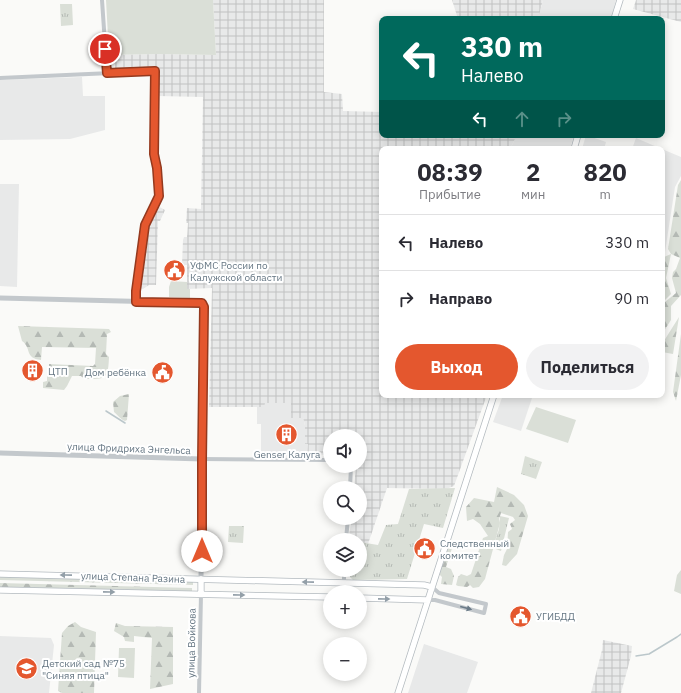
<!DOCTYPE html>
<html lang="ru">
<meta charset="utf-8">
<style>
body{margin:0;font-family:"IBM Plex Sans",sans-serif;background:#f2f2f3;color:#2b2b33;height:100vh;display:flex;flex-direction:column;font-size:15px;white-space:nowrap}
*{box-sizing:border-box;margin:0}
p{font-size:13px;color:#7c7c81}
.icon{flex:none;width:22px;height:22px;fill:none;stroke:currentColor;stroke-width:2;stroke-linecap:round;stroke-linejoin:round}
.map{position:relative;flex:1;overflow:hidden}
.sheet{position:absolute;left:379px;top:146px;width:286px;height:252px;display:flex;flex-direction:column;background:#fff;border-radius:8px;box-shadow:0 2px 10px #0003}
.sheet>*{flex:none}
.banner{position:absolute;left:379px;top:16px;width:286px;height:122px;border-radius:8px;box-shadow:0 2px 10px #0003;background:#00695c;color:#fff;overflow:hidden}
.tools{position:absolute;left:323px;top:429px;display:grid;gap:8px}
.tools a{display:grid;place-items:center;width:44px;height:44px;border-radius:50%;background:#fff;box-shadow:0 2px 10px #0003;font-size:20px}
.pin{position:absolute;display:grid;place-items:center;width:34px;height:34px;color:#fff;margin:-17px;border:2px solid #fff;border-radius:50%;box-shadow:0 1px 4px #0007}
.me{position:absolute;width:44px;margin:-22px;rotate:0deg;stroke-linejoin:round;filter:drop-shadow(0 0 3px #0008)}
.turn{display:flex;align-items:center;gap:14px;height:84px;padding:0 16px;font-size:18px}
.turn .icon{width:52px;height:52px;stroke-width:2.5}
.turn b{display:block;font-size:28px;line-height:34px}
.lanes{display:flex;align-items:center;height:38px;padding:0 16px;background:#0003;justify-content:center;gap:20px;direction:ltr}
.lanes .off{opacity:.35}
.eta{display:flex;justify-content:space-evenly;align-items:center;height:68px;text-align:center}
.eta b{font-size:24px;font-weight:700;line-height:28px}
.action{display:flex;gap:8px;margin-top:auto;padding:8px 16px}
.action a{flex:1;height:46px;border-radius:24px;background:#e4572e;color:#fff;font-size:16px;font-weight:700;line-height:46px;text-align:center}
.action a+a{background:#f2f2f3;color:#2b2b33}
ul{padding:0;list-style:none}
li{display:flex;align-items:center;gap:12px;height:56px;padding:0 16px;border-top:1px solid #e1e1e2}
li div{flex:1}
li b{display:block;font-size:15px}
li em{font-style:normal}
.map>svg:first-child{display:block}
</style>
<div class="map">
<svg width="681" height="693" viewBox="0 0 681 693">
<defs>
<pattern id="industrial-grid" width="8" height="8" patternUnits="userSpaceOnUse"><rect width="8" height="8" fill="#e8e9e9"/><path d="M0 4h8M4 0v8" fill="none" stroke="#c0c1c2"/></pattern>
<pattern id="forest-firs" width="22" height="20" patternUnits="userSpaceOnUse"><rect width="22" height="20" fill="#dadfd7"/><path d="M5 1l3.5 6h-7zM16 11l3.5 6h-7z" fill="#b4b9b4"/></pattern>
<pattern id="park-tufts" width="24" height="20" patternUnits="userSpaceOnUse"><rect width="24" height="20" fill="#dadfd7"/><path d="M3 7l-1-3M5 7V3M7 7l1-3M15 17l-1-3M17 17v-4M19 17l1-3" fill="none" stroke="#b4b9b4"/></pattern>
</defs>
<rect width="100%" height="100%" fill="#fafaf8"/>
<!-- built -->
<path fill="#e8e9e9" d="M543 0H616L611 19H538Z
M82 77 83 96H105V130L70 139 0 140V80Z
M517 135H574L570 149H510Z
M586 135 606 142 604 149H582Z
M636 138 650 144 681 157V176L675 187 665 252 662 251V149H632Z
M0 184H19L17 287 0 286Z
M503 395H533L521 431 493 422Z
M264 402 291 403V418H303L305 425V444H308L307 457 261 456V424H257V407H264Z
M0 636 51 638 54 645 49 693H0Z
M424 644 478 662 467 693H408Z"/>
<!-- industrial -->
<path fill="url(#industrial-grid)" d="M213 0H324V92L342 94 343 111 382 112V135H517L510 149H382V395H487L454 486 446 489 387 488 368 544 360 542V540H348L352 518H360V488H354L356 466H360V436H330V455L307 454 308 444H305V425L303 418H291V403H265L264 407H209L212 288 187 289V265H182L183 240 184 237H187L188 223H186L187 208 201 209 203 97 158 96V74L156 68 115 69V64L109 59V55L158 54 216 55Z
M452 0H543L538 19H458Z
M636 0H681V22L633 9Z
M156 205 165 210 160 221H158L156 285H149L143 289 139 288 147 226 156 209Z
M603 640 632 646 631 656 621 693H591L602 650Z"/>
<!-- green -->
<path fill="#dadfd7" d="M106 0H213L216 55 158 54 109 55Z
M171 281 187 282V289H190V298L169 297V287Z
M536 407 576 420 568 443 526 429Z
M681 570V594L674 591 677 575Z
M119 648H135L134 678 118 677Z"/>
<!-- forest -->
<path fill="url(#forest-firs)" d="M681 180V295L671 306V320L662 334V311L665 302 676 293 672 278 673 272 676 269 680 258 671 254 666 278 671 294 664 301 662 300V256L664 257 671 254 668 249 678 185Z
M679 317 673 354 662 352V344Z
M18 326 109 329 111 332 107 334 106 354 109 357C108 380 106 379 84 379L81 376H72L67 386 64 390 43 388V382L47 381V377L49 372V364L93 366 95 364 96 348 42 347 41 360C24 358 32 348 22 341Z
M681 334V375L676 401 673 392Z
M129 394 127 420 125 421C120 419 118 415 114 412L113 402 120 396Z
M497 487 514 495 524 505 528 516 517 554 506 566 502 565 504 555 507 549 508 532 512 529 510 524 515 520 513 517 501 513 499 519 500 523 485 579 479 587 473 588 470 585 467 587 458 586 456 585 458 577 461 574 467 576 471 574 483 538 488 536 480 524 473 519 467 521 466 507 474 498 494 502Z
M449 544 453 545 446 567 451 569 454 576 452 585 441 584 442 577 439 574Z
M0 575 193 581V585L0 580Z
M0 583 192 588V591L0 587Z
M75 622 81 627 96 632 94 693H62L58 691 62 633 68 626Z
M116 623 125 626 173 627V684L150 689 152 638 134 636V642L125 641 124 637 114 631Z"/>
<!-- park -->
<path fill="url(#park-tufts)" d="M60 4H72L73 25 61 26Z
M525 456 542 462 536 479 521 474Z
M455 488 443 528 424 524 407 579 353 580 350 577 349 570H360V542L378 545 386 525 398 524 409 489Z
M500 516 509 518 501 551 493 548 499 529Z
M229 526H244L243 543 228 542Z"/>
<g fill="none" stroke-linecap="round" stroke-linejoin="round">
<!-- stream -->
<path stroke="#bbc7cb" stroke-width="1.5" d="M106 411 125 423
M636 656 649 654 677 637 681 634"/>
<defs>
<path id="secondary" d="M614 19 620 0
M574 149 578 135
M0 574 424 585 432 587
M0 590 330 597
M201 594V579
M360 598 428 600
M398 693 494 395"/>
</defs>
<!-- secondary casing -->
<use href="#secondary" stroke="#b3babf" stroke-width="7"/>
<!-- minor -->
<path stroke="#c3c8cc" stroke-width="4" d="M102 0 107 73
M0 78 155 71 154 155 157 168 159 196 145 225 135 291 136 302
M202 459 330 460
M350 488 351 466
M346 540 348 518
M344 592V570
M428 600H435L484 613 486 604 439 593 432 587
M199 693 201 594"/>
<!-- tertiary -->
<path stroke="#c3c8cc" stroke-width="5" d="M0 298 202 303 204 307 201 579
M0 453 202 459"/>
<!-- secondary -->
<use href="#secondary" stroke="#fff" stroke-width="5.5"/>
</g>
<!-- one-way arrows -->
<defs><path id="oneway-solid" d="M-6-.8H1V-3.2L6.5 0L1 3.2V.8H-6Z"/></defs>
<g fill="#939fa8">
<use href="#oneway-solid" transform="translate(66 575) rotate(-179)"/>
<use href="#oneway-solid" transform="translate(308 582) rotate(-179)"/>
<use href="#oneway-solid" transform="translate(109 592) rotate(1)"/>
<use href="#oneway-solid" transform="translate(239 595) rotate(1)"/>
<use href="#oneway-solid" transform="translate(384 599) rotate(1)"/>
</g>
<use fill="#6a7a87" href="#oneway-solid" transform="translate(466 608) rotate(15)"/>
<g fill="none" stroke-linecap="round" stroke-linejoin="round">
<defs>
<path id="route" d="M105 49 107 73 155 71 154 154 157 168 159 196 145 225 136 291V302L202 303 204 307 202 460V551"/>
</defs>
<!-- route casing -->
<use href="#route" stroke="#94391e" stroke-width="10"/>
<!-- route -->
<use href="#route" stroke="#e4572e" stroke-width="7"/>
</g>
<!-- icons -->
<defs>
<symbol id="civic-disc" viewBox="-11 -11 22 22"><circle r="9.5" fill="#e4572e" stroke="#fff"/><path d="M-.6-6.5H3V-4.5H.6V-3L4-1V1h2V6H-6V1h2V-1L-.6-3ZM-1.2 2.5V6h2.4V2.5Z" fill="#fff"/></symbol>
<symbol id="building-disc" viewBox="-11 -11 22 22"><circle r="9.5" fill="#e4572e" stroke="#fff"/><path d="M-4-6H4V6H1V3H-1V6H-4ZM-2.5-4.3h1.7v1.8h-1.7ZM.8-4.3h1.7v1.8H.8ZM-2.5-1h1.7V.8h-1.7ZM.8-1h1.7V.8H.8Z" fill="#fff"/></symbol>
<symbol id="school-disc" viewBox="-11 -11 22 22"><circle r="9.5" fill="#e4572e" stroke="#fff"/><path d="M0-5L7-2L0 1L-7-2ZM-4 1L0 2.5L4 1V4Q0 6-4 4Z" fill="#fff"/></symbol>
</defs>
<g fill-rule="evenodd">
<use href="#civic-disc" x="162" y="258" width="25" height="25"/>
<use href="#building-disc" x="20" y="358" width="25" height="25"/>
<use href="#civic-disc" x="150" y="360" width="25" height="25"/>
<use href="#building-disc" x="274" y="422" width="25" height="25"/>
<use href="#civic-disc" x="412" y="536" width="25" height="25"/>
<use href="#civic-disc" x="508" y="604" width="25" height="25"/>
<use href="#school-disc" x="14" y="656" width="25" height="25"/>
</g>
<g text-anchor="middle" stroke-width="4" stroke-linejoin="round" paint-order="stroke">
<!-- poi labels -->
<g font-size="10" fill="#657683" stroke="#fff" text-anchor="start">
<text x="190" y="269">УФМС России по<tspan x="190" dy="12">Калужской области</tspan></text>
<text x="48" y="375">ЦТП</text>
<text x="146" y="376" text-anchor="end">Дом ребёнка</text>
<text x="287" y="458" text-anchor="middle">Genser Калуга</text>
<text x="440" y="547">Следственный<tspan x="440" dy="12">комитет</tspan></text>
<text x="536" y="620">УГИБДД</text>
<text x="42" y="667">Детский сад №75<tspan x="42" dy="12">"Синяя птица"</tspan></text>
</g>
<!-- street labels -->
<g font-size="10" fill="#657683" stroke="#fff">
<text transform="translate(129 448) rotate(2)" y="4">улица Фридриха Энгельса</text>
<text transform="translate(133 577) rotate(2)" y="4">улица Степана Разина</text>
<text transform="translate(191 643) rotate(-89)" y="4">улица Войкова</text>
</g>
</g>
</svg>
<div class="tools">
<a><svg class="icon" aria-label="sound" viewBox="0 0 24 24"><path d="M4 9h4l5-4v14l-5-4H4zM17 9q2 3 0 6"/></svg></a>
<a><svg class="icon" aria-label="search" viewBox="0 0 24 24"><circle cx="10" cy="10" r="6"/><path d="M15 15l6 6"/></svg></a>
<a><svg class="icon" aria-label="layers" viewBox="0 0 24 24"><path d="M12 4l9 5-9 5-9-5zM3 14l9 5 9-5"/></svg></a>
<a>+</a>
<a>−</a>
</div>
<div class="pin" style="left:105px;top:49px;background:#d93025"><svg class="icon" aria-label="arrive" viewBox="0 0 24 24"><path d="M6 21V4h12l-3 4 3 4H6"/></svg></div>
<svg class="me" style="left:202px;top:551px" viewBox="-20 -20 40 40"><circle r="19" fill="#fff"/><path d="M0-13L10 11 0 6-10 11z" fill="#e4572e"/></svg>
<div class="banner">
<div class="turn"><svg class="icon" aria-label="left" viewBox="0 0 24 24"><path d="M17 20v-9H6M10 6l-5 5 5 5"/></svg><div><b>330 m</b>Налево</div></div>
<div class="lanes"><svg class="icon" aria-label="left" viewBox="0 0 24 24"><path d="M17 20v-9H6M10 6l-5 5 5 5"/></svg><svg class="icon off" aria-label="ahead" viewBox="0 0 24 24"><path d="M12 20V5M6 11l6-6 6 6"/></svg><svg class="icon off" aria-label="right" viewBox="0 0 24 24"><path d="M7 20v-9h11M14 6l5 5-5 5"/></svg></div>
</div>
<section class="sheet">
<div class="eta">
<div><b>08:39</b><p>Прибытие</p></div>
<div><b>2</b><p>мин</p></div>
<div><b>820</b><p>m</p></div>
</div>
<ul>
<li><svg class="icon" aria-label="left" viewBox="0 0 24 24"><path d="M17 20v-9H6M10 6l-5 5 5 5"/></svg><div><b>Налево</b></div><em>330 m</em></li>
<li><svg class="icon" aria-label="right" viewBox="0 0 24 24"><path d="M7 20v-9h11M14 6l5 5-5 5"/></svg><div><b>Направо</b></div><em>90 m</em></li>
</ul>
<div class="action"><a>Выход</a><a>Поделиться</a></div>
</section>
</div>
